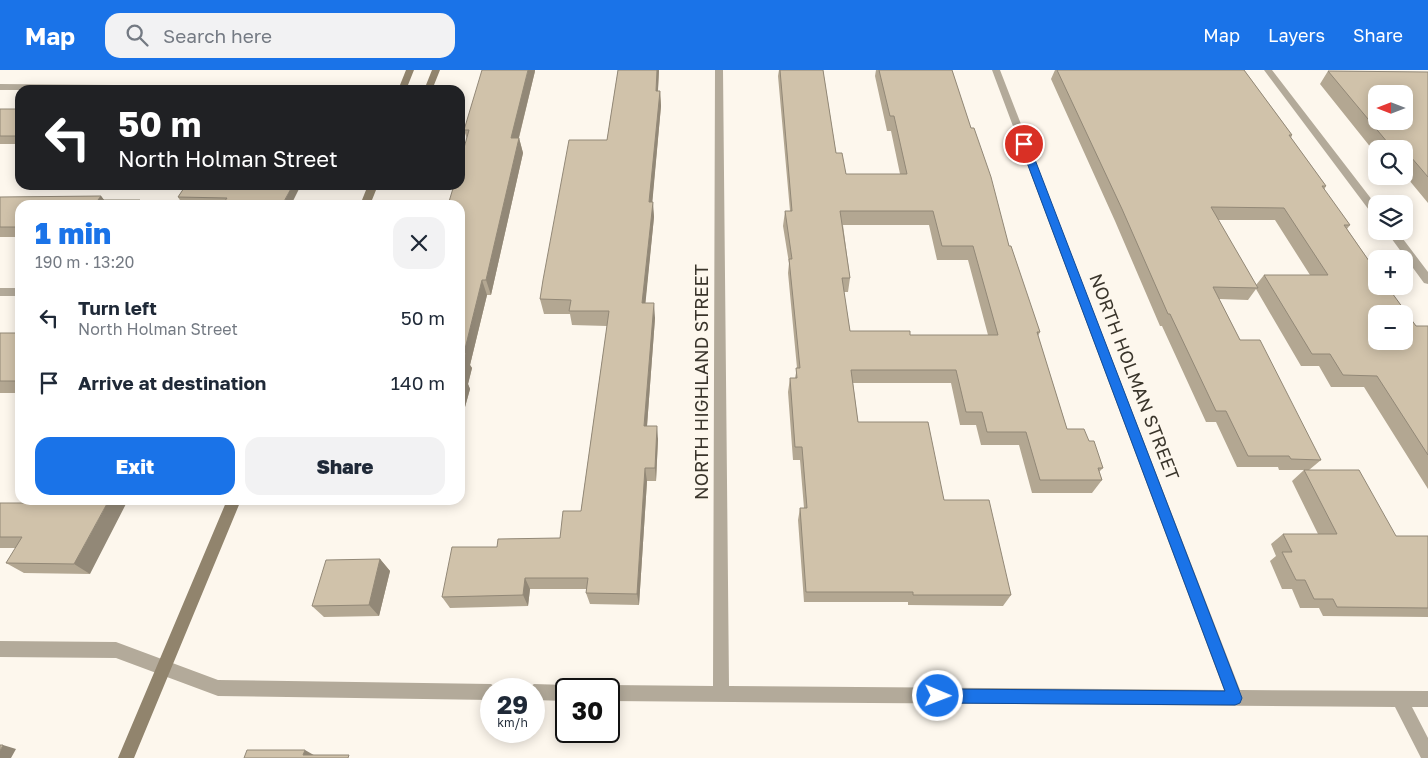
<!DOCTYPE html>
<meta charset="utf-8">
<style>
body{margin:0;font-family:"Golos Text",sans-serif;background:#f2f2f3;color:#1f2937;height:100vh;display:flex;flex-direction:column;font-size:19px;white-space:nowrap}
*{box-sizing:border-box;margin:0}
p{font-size:16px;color:#747a83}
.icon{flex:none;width:28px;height:28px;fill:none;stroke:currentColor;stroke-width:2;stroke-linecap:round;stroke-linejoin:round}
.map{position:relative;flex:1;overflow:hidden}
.side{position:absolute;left:15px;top:130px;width:450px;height:305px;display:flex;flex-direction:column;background:#fff;border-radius:15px;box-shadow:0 2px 12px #0003}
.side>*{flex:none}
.banner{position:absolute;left:15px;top:15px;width:450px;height:105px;border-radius:15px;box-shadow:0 2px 12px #0003;background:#202124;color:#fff;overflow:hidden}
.needle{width:32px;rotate:270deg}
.buttons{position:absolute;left:1368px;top:15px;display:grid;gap:10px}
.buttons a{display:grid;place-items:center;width:45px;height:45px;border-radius:10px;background:#fff;box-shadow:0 2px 12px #0003;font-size:25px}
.speed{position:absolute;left:480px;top:608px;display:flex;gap:10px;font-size:25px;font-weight:700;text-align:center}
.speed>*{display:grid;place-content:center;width:65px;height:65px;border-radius:50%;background:#fff;box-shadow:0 2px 12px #0003;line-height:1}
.speed small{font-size:12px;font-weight:400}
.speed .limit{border:2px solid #111;border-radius:8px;background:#fff;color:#111}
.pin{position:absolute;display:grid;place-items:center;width:42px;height:42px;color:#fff;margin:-21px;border:2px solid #fff;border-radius:50%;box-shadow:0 1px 5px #0007}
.me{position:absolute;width:55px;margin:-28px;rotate:91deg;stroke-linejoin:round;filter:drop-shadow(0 0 4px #0008)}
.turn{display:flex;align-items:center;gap:18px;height:105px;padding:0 20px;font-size:22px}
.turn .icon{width:65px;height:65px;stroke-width:2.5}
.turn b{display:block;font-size:35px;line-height:42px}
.round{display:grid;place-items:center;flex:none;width:52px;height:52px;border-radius:15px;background:#f2f2f3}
.headline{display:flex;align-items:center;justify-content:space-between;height:85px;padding:0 20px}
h1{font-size:30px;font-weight:800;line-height:38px;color:#1a73e8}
.button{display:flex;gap:10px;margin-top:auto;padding:10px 20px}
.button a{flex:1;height:58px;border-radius:15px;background:#1a73e8;color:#fff;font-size:20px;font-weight:800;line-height:58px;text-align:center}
.button a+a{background:#f2f2f3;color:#1f2937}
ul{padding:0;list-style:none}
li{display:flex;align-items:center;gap:15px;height:65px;padding:0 20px}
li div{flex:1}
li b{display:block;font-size:19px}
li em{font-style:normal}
header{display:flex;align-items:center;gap:30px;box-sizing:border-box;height:70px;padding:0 25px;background:#1a73e8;color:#fff}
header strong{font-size:24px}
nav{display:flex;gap:28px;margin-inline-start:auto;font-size:18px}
.search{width:350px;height:45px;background:#f2f2f3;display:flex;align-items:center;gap:12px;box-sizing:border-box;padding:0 18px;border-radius:15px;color:#747a83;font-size:19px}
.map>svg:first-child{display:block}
</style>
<header>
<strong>Map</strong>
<div class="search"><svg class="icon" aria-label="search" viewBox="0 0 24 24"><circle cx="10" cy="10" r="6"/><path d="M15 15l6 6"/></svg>Search here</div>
<nav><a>Map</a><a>Layers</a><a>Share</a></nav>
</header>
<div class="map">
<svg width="1428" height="688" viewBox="0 0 1428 688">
<rect width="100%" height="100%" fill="#fdf7ed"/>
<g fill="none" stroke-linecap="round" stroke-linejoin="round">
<!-- street -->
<path fill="#b3aa9a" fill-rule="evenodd" d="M715 0H723L729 616 1224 620 992 0H1000L1240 620 1428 621V637H1412L1428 668V688H1421L1395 637 609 631V619H603L609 615 713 616Z
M1264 0H1272L1376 135V145L1372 144Z
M0 14 328 17 332 20H0Z
M1386 161H1397L1428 202V214L1424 213Z
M0 218H20V226H0Z
M0 571 116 572 218 610 491 614 498 619H491V630L218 626 116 588 0 587Z
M534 614 566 615 572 619H566V631L534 630V619H527Z"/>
<!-- secondary -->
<path fill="#91846d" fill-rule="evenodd" d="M406 0H414L406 20H398Z
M432 0H440L432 20H424Z
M368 115H378L370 135H360Z
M227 430H241L134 688H118Z"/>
</g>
<!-- wall -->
<path fill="#b3a792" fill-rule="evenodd" d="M618 0H659L658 21H660L661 36 652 132 654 147 645 233 655 248 647 356 658 369 656 411H647L639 535 590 534 586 523 587 519H530L528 536 450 538 442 527 560 468 581 441 607 256 572 255 570 244H544L540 229 607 70Z
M779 0H823L836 83 846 104H900L891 61H887L875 6 876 0H952L1009 176 1040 262 1038 266 1067 359 1089 371 1103 398 1099 402 1102 410 1092 423H1032L1019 375H981L976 355H960L951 313H853L858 352 944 430 1011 525 1003 536 908 535V532H804L798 450 800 438H804L800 390H793L788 322 790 308H795L797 298 788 203 789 193 783 156 785 141H790L778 6ZM843 155H929L937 190H968L988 265H910L850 261 844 222H848L850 208Z
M1055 0H1244L1292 65 1291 68 1326 116 1324 120 1350 155 1347 159 1376 201 1416 256H1428V419L1364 317H1331L1319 296H1301L1256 219 1248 230 1219 229 1240 270 1321 390 1309 400 1396 466H1428V547L1323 546 1319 538H1300L1292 519H1282L1270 491 1276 486 1271 474 1283 464H1318L1292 411 1304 400H1279L1278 397H1237L1216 352H1206L1162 256H1160L1115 151 1051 9ZM1218 150H1275L1310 205H1264L1256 215Z
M535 1 519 68 523 83 491 225H487L470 295 472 298 468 314 470 319 460 355V135L467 69 464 60Z
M1328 1 1428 2V133L1404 104V79H1376V84L1320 14Z
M0 39H20V74H0Z
M186 115 291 135H183L178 127Z
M101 126 104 130H140L144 135H20V167H0V127Z
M0 263H20V323H0Z
M0 433H57L90 504 24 503 6 493 16 478H0Z
M380 489 390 501 379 546 324 547 312 536Z"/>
<!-- shaded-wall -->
<path fill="#928877" d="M528 0H535V1L515 83 511 68Z
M657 0H659L657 36 656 21Z
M660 21 661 36 651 147 649 132Z
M519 68 523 83 491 225 486 210Z
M293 115H301L291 135H282Z
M101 126 108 135 98 130Z
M140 130 144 135H137Z
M653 132 654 147 644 248 642 233Z
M482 210 487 225 470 295 472 298 468 314 470 319 460 355 461 304 464 283Z
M654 233 655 248 646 369 644 356Z
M657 356 658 369 656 411 655 398Z
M645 398 647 411 639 535 637 524Z
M109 430H128L90 504 74 494Z
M380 489 390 501 379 546 369 535Z
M525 508 530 519 528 536 523 525Z
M3 675 16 679 11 688H0V681Z
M305 680 319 688 303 685Z"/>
<!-- building -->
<path fill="#d0c2aa" stroke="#928877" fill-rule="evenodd" d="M482 0H528L511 68H519L486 210H482L464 283H466L461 304H463L460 317V135H448L454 115H460V92L469 60H464Z
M618 0H657L656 21H660L649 132H653L642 233H654L644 356H657L655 398H645L637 524 586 523 588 508H525L523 525 442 527 452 477H497L498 469 560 468 563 441H581L609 241H569L571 230 540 229 543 210 569 70H607Z
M780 0H823L836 83H842L846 104H907L894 46H890L879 0H952L971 58H974L991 107 1009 176H1011L1040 262H1037L1067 359H1084L1089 371H1094L1103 398H1098L1102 410H1040L1026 362H987L982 342H966L956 300H851L858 352H928L944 430H989L1011 525H913V522H806L800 438H807L802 377H795L790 308H797L796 298H800L789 189H792L785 141H792ZM840 141H933L942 176H973L998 265H910V261H850L842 208H850Z
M1057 0H1244L1292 65H1289L1326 116H1322L1350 155H1344L1376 201V216H1387L1416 256H1428V385L1377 306 1343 305 1330 284H1312L1264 205H1328L1284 138 1211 137 1258 218 1213 217 1240 270H1260L1321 390 1291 389 1289 386H1248L1226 341H1216L1170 244H1168L1122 139ZM1376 244H1404V271H1376Z
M1328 1 1428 2V107L1399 73H1388ZM1376 24H1404V51H1376Z
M0 39H20V66H0Z
M186 115H293L282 135H222L227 128 178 127Z
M101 126 98 130H140L137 135H20V157H0V127Z
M0 263H20V311H0Z
M1304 400H1359L1396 466H1428V538L1337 537 1333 529H1314L1305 510H1296L1282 482H1292L1283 464H1337Z
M59 430H109L74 494 6 493 22 467H0V433H57Z
M380 489 369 535 312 536 326 490Z
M0 675H3L0 681Z
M247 680H305L303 685H349L348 688H244Z"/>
<!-- route -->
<path fill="#1a73e8" stroke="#114b97" d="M1024 71 1029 74 1242 628 1240 633 1235 635 938 633 933 631 931 626 933 621 938 619 1225 621 1020 74Z"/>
<g text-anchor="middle" stroke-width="4" stroke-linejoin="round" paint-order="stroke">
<!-- street labels -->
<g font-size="18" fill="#3a352b" stroke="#fdf7ed">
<text transform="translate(1134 307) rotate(69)" y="6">NORTH HOLMAN STREET</text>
<text transform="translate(702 312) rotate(-90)" y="6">NORTH HIGHLAND STREET</text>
</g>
</g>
</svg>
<div class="buttons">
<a><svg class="needle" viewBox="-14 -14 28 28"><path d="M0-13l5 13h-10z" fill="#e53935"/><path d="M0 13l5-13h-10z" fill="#747a83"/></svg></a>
<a><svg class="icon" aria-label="search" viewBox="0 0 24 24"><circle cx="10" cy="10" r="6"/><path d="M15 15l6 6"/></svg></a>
<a><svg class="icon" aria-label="layers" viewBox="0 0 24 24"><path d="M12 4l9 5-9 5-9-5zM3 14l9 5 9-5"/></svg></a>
<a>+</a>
<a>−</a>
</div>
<div class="speed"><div>29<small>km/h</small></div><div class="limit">30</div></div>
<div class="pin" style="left:1024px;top:74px;background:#d93025"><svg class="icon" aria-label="arrive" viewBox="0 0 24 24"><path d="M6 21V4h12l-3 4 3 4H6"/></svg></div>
<svg class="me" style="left:938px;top:626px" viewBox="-20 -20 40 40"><circle r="17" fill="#1a73e8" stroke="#fff" stroke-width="3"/><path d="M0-11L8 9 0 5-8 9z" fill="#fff"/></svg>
<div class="banner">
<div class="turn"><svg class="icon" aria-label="left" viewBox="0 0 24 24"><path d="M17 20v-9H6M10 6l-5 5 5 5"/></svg><div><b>50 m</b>North Holman Street</div></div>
</div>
<section class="side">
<div class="headline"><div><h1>1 min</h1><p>190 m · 13:20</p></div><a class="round"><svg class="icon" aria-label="close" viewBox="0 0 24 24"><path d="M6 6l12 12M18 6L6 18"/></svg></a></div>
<ul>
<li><svg class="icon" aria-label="left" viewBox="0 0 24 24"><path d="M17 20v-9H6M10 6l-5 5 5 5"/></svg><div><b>Turn left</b><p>North Holman Street</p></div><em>50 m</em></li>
<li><svg class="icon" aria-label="arrive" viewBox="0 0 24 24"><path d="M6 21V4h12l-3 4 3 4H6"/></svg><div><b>Arrive at destination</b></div><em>140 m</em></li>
</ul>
<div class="button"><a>Exit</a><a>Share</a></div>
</section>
</div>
